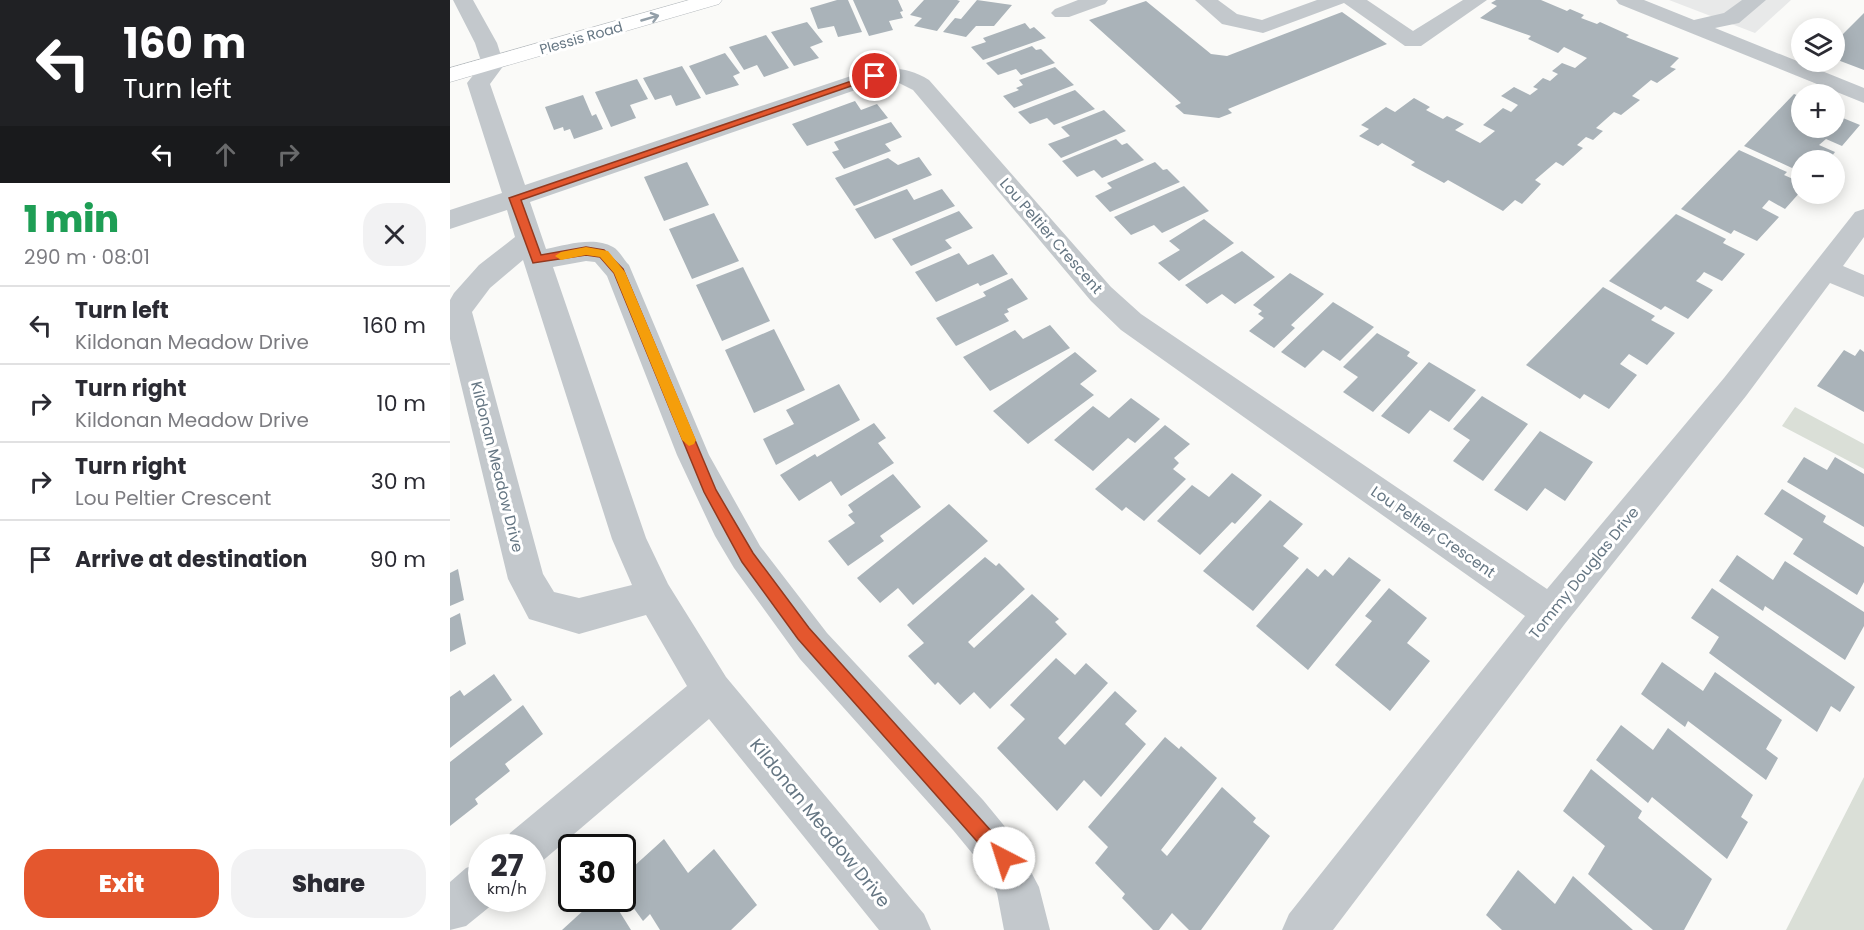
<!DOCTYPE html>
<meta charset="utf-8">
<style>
body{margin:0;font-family:Poppins,sans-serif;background:#f2f2f3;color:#2b2b33;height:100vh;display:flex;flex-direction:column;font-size:22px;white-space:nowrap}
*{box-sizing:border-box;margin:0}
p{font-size:20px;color:#7c7c81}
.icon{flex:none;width:33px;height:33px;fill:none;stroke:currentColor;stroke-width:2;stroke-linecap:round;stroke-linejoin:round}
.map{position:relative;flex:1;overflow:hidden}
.sheet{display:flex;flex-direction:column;background:#fff;width:450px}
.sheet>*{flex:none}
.hud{background:#202124;color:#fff;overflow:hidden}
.controls{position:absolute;left:1341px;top:18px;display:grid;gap:12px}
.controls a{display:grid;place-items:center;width:54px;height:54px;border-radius:50%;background:#fff;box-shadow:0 3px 15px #0003;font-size:30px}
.speed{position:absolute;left:18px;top:834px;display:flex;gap:12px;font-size:30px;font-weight:700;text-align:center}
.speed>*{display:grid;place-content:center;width:78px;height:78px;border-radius:50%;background:#fff;box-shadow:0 3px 15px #0003;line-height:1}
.speed small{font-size:15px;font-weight:400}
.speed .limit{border:3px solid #111;border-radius:9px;background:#fff;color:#111}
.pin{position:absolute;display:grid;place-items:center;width:51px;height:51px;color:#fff;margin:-26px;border:3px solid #fff;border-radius:50%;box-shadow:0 2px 6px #0007}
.me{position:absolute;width:66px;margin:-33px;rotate:320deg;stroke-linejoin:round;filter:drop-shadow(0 0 4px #0008)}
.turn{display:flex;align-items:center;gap:21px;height:126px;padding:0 24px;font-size:27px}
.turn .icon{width:78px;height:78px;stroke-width:2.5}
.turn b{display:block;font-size:42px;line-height:51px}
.lanes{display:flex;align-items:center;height:57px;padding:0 24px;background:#0003;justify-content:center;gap:30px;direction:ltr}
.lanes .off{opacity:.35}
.round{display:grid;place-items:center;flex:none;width:63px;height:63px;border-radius:24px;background:#f2f2f3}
.summary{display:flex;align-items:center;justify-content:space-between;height:102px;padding:0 24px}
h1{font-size:36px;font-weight:800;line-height:45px;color:#1e9e55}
.action{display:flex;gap:12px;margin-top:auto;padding:12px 24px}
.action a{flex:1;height:69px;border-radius:24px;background:#e4572e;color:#fff;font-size:24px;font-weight:800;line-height:69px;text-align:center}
.action a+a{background:#f2f2f3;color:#2b2b33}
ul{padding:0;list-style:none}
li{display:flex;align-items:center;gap:18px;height:78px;padding:0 24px;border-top:2px solid #e1e1e2}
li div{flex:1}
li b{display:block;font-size:22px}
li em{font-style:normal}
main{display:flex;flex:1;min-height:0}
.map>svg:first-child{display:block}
</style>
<main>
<section class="sheet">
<div class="hud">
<div class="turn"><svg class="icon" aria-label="left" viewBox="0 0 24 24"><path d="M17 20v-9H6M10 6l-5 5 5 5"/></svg><div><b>160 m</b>Turn left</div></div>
<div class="lanes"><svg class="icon" aria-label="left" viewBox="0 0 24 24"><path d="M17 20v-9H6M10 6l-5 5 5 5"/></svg><svg class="icon off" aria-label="ahead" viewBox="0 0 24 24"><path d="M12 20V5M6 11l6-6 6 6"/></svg><svg class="icon off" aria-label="right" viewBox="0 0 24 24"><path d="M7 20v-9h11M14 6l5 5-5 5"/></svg></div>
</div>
<div class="summary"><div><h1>1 min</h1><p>290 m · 08:01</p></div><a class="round"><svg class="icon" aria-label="close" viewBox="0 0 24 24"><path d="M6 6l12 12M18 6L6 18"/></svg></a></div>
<ul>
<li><svg class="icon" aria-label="left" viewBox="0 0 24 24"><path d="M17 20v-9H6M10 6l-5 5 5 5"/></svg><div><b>Turn left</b><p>Kildonan Meadow Drive</p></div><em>160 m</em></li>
<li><svg class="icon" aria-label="right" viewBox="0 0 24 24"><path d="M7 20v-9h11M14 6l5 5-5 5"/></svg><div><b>Turn right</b><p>Kildonan Meadow Drive</p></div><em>10 m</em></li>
<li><svg class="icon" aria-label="right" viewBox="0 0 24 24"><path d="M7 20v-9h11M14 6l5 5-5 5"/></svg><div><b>Turn right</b><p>Lou Peltier Crescent</p></div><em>30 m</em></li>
<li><svg class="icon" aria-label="arrive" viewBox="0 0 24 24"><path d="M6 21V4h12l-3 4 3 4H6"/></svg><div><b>Arrive at destination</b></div><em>90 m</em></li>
</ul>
<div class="action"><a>Exit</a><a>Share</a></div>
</section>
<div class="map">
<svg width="1414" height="930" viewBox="0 0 1414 930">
<rect width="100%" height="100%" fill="#fafaf8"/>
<!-- built -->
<path fill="#e8e9e9" d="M1219 0H1341L1305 33Z"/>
<!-- green -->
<path fill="#dadfd7" d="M1345 407 1414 444V469L1332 426Z
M1414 777V930H1336Z"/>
<!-- building -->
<path fill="#aab3b9" d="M387 0H398L412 32 388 37 384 26 368 29 360 8Z
M403 0H448L453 11 450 12 453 18 439 21 443 30 419 36Z
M474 0H507L510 1 487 31 464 26 472 18 460 15Z
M527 0 562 5 544 26H526L516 37 493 32 505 18 511 19Z
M1046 0H1091L1117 11 1120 9 1134 15 1131 18 1147 24 1150 22 1179 35 1176 37 1229 58 1220 67 1226 69 1207 83 1201 80 1182 96 1190 100 1171 115 1164 112 1146 128 1153 131 1143 140 1136 137 1127 145 1133 148 1113 166 1106 162 1085 180 1091 184 1072 204 1065 200 1053 211 998 180 994 183 961 165 965 162 932 143 928 146 909 136 919 129 911 125 936 107 945 112 964 98 980 107 976 110 993 119 997 116 1014 124 1005 130 1030 143 1045 131 1033 125 1053 108 1061 112 1068 105 1051 96 1064 87 1080 95 1088 89 1083 87 1093 78 1100 81 1108 74 1102 71 1112 63 1125 68 1137 58 1114 47 1108 53 1078 39 1081 36 1030 18 1047 6 1041 3Z
M696 1 761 54 777 56 892 12 937 44 778 109 782 113 769 118 734 114 725 106 731 103 639 20Z
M1414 13V70L1385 59 1387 57 1384 56V43Z
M357 22 373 42 360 47 369 58 344 66 321 32Z
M575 23 580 29 584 27 596 38 533 60 521 47 536 42 533 38Z
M316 35 339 68 314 77 307 65 294 70 279 47Z
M582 46 586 50 591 49 605 63 571 75 566 69 548 75 536 63Z
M275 53 290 73 283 76 289 85 256 95 239 66Z
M232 66 251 98 226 106 221 95 205 100 193 78Z
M605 67 624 85 564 108 553 96 569 90 566 88 573 85 569 80Z
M187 79 198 99 180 105 186 118 161 127 145 92Z
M625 90 645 109 604 125 597 118 580 124 568 112Z
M1344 94 1352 97V128H1384V111L1391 113 1388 116 1410 125 1392 146 1376 139 1369 145 1385 152 1379 160H1352V168L1345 165 1342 168 1294 146Z
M133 95 142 116 146 114 153 129 124 139 120 129 114 131 113 127 104 130 95 107Z
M405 101 411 110 427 104 438 118 357 146 342 124Z
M654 110 676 131 611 158 598 144 620 136 611 127Z
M441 122 452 137 435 144 441 151 394 169 382 152 389 150 384 142Z
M666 139 672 145 677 143 694 160 652 178 644 170 627 177 612 161Z
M1289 150 1337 172 1334 175 1352 183V190L1335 209 1319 200 1312 208 1329 217 1307 241 1284 230 1281 234 1231 209Z
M469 157 482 175 404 206 385 178 438 158 448 165Z
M237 162 259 205 214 221 194 177Z
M705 162 713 170 717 169 730 182 660 212 645 196 662 188 657 183Z
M734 186 759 211 712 233 704 225 681 235 664 217Z
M457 189 464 200 492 189 505 206 425 239 405 209Z
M509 211 523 228 495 240 502 248 461 266 442 239Z
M264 213 289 261 242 279 219 229Z
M1226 214 1276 239 1273 243 1295 254 1272 281 1254 272 1250 277 1246 281 1263 290 1238 319 1215 306 1211 310 1159 281Z
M754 219 784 243 729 281 708 263 730 250 719 241Z
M792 251 825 277 785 304 772 294 757 304 735 285Z
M509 253 518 265 543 254 558 274 530 286 528 283 486 302 465 272Z
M293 267 320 321 272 341 246 285Z
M840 273 874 294 841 325 845 328 824 348 799 331 814 318 808 314 812 311 803 305Z
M562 278 578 299 557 309 559 312 554 314 559 321 506 346 486 318 536 296 533 292Z
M1153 287 1205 316 1201 320 1225 333 1197 365 1179 354 1170 364 1187 375 1159 409 1134 394 1130 399 1076 365Z
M883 302 924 327 890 361 873 350 855 368 831 352Z
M600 325 620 348 540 391 513 357 565 330 573 339Z
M324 329 355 390 304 413 275 350Z
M927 333 960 352 957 356 968 363 923 412 893 392 908 377 893 367Z
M1410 349 1414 352V412L1367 386 1394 350 1405 356Z
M625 352 647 371 630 384 644 395 578 444 543 411Z
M979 362 1026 390 999 422 980 410 959 434 931 416Z
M389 384 410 420 326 465 313 439 344 424 336 410Z
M1032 396 1078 424 1033 481 1003 461 1020 440 1003 429Z
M681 398 710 419 685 443 678 438 643 471 604 440 643 406 659 418Z
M424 423 436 438 428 443 444 463 391 496 381 481 349 501 330 475 365 454 367 457Z
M715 425 740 444 724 458 729 463 723 469 736 479 694 521 676 507 672 511 645 489Z
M1090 431 1143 462 1115 501 1095 488 1077 511 1044 490Z
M1354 457 1377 470 1385 457 1414 474V527L1337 482Z
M782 473 812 495 785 524 782 522 750 555 707 521 742 485 759 497Z
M443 474 471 507 430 536 434 541 398 566 378 541 405 523 398 515 403 512 398 505Z
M1332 489 1376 516 1373 522 1414 547V582L1407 595 1343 554 1353 539 1314 514Z
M820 500 853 524 833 546 849 558 803 611 753 571Z
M499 504 538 541 463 605 448 588 430 603 407 578Z
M1287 555 1323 580 1335 561 1414 612V626L1395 660 1315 606 1313 611 1269 581Z
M535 557 546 566 549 563 575 589 518 642 524 648 582 594 609 619 605 622 617 634 540 709 524 692 510 705 488 682 485 685 458 656 474 643 457 625Z
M899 557 931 580 858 670 806 626 857 568 868 577 875 569 883 576Z
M8 569 14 600 0 606V573Z
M939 588 977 618 957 643 980 661 940 711 885 665 922 621 915 616Z
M1262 588 1405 687 1390 712 1381 706 1367 732 1259 653 1269 637 1241 618Z
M10 613 16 644 0 652V618Z
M606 658 625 675 636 663 658 683 608 738 615 745 665 691 687 711 675 724 696 744 651 797 634 780 607 811 547 748 575 719 560 705Z
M1212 662 1253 691 1265 672 1332 720 1316 749 1328 758 1316 780 1238 721 1235 727 1191 694Z
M44 674 62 700 0 748V697L10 690 14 696Z
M73 705 93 734 55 764 60 771 25 799 28 804 0 826V762Z
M1171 725 1203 750 1218 728 1303 795 1291 817 1298 822 1277 859 1202 797 1198 803 1146 760Z
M715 737 729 749 731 746 767 778 711 850 717 856 772 787 806 818 803 822 820 836 751 930H739L722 913 709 930H703L672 898 675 894 645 863 658 847 638 827Z
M1141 769 1192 811 1188 818 1262 879 1234 930H1203L1138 874 1155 846 1113 811Z
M214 839 238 873 264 849 307 905 281 930H210L200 914 193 921 172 892V877Z
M1068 870 1105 904 1123 876 1183 930H1052L1036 915Z
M147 898H161L181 930H112Z"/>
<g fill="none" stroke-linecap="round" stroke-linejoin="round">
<defs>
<path id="major" d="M239 0H272L269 4 0 82V68Z"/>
</defs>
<!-- major casing -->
<use href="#major" stroke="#b5babe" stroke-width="1"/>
<!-- minor -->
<path fill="#c3c8cc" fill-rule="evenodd" d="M3 0H23L47 43 54 65 40 84 75 185 404 75C432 68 453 64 479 80L661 287 691 314 1097 589 1274 378 1405 212 1414 209V237L1393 266 1414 275V297L1380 283 1296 396 1114 625 883 930H832L839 914 1075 616 671 330 641 301 463 90 447 82 420 85 80 202 96 249C116 245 144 236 163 247 169 250 174 260 179 265L259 455 310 546 377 633 533 800 561 834 589 887 600 930H554L547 893 531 864 503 830 350 659 284 568 265 536 227 455 157 276 145 262 136 261 103 267 196 538 218 584 276 677 474 914 481 930H429L259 719 90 863 82 866V848H54L60 833 237 686 196 615 129 634 79 619 58 579 0 339V300L4 293 29 265 65 237 57 210 0 229V210L52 193 17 83 32 64 25 43ZM73 260 162 539 182 585 129 598 104 592 93 574 22 312 40 288Z
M628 0H658L655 4 619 17H605L601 13 605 9Z
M745 0H768L787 14 812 20 867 0H917L963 31 1013 0H1037L971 46H955L894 3 813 33 772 24Z
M1166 0H1194L1244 20 1274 13 1292 0H1316L1289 23 1265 28 1414 88V103L1169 4Z
M32 862V898L48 900 16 926 0 930V882L16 868Z"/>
<!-- major -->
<use href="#major" fill="#fff" fill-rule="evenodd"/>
</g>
<!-- one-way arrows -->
<defs><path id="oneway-shaft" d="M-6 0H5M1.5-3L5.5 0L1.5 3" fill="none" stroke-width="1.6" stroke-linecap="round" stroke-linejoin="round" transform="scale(1.5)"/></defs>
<use stroke="#939fa8" href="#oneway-shaft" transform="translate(200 18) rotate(-16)"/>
<!-- route -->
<path fill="#e4572e" stroke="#94391e" stroke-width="1.5" d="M422 74 430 76 71 200 91 255 136 247 154 250 173 269 266 490 303 553 359 628 560 852 563 858 560 865 554 867 548 865 348 639 292 562 254 492 164 273 150 257 136 255 83 263 59 198Z"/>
<!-- slow -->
<path fill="#f59e0b" d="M136 247 158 251 175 272 246 440 244 444 239 446 232 440 164 273 150 257 136 255 111 260 105 256 111 252Z"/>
<g text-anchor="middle" stroke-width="6" stroke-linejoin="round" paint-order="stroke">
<!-- far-street labels -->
<g font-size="14" fill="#657683" stroke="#fff">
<text transform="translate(131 38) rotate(-16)" y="5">Plessis Road</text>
</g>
<!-- street labels -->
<g font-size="15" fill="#657683" stroke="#fff">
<text transform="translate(601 236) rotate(49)" y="5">Lou Peltier Crescent</text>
<text transform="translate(47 467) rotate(76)" y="5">Kildonan Meadow Drive</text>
<text transform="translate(983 532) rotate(35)" y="5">Lou Peltier Crescent</text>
<text transform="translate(1134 573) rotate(-51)" y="5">Tommy Douglas Drive</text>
</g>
<!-- near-street labels -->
<g font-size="18" fill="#657683" stroke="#fff">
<text transform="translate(370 823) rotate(51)" y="6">Kildonan Meadow Drive</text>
</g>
</g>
</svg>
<div class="controls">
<a><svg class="icon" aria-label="layers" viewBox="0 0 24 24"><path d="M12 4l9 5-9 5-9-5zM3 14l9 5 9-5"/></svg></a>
<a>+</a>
<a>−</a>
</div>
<div class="speed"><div>27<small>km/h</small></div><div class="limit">30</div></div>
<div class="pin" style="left:425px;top:76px;background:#d93025"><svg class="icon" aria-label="arrive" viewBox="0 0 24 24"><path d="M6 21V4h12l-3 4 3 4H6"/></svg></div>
<svg class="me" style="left:554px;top:858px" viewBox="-20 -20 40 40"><circle r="19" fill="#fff"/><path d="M0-13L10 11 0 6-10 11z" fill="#e4572e"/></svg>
</div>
</main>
